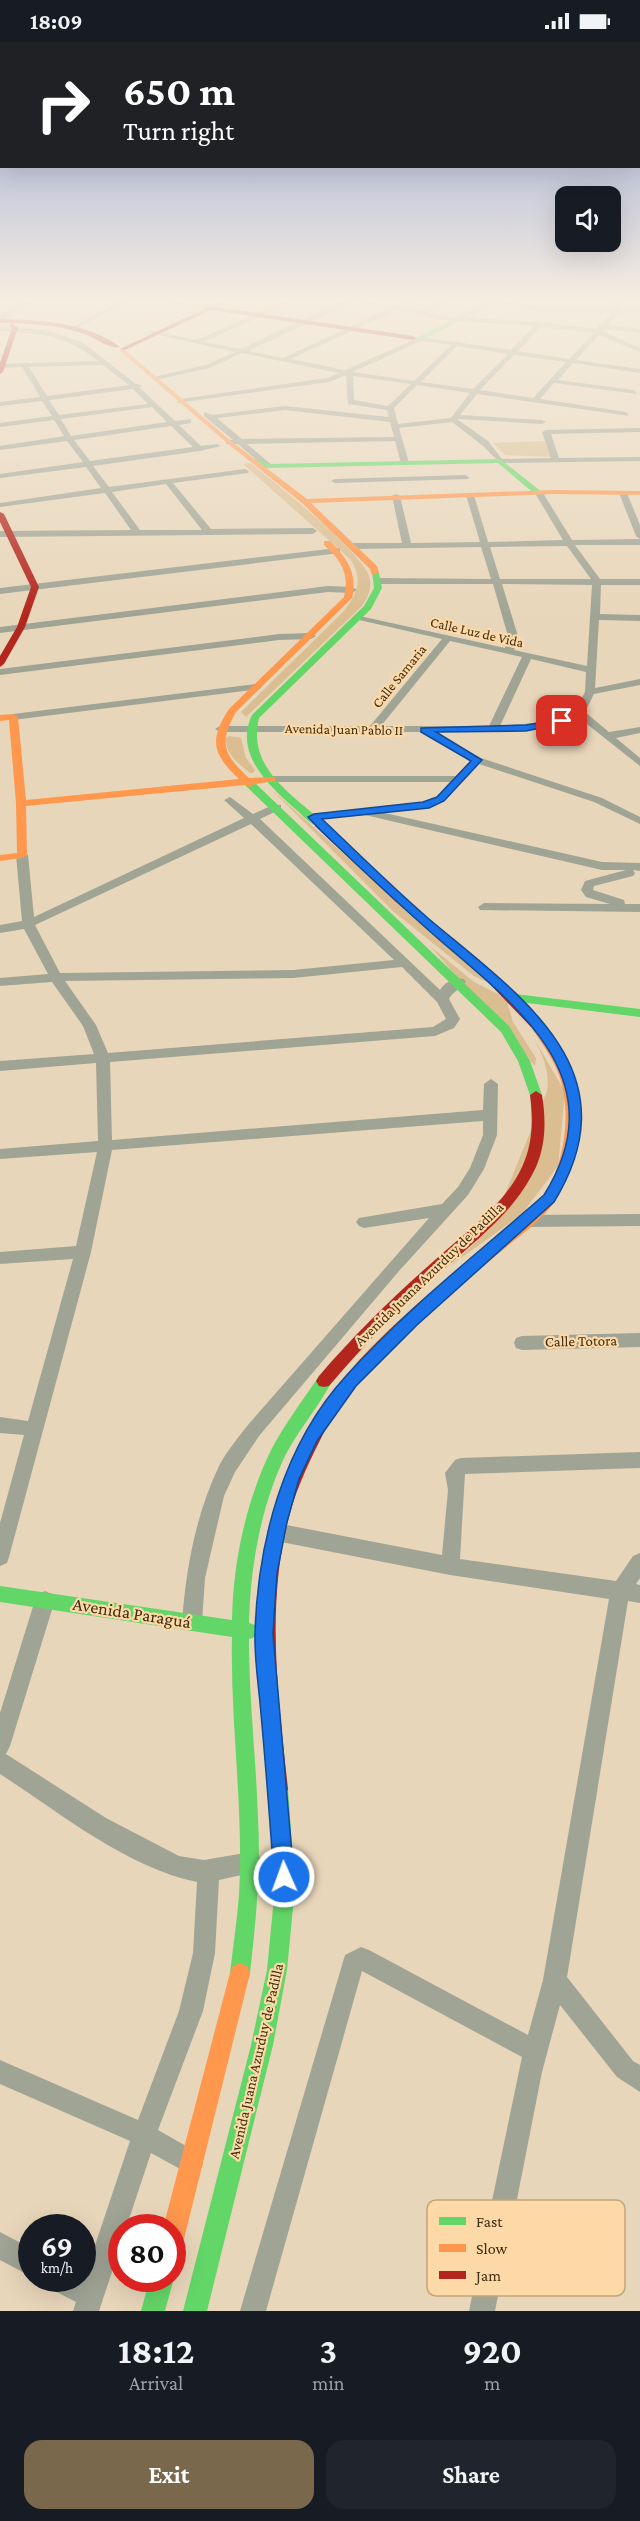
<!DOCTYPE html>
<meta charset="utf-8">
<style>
body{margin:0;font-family:"Crimson Pro",serif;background:#20242c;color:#f1f3f6;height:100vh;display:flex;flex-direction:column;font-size:22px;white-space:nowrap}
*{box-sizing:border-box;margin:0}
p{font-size:20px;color:#9ea1a6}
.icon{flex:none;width:33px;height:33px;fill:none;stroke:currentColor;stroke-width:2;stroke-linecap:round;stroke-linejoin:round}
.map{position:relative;height:2269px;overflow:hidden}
.details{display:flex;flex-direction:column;background:#171b24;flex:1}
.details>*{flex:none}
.hud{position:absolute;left:0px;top:0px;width:640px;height:126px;box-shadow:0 6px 24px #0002;background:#202124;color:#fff;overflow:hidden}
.fabs{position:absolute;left:555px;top:144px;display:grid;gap:12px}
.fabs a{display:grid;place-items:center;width:66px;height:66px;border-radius:12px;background:#171b24;box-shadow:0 6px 24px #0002;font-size:30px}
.speed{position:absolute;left:18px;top:2172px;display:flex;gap:12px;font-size:30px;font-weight:700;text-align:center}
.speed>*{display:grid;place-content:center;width:78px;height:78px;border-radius:50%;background:#171b24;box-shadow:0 6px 24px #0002;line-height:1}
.speed small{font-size:15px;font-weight:400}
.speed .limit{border:9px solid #d22;background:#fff;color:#111}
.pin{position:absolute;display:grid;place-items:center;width:51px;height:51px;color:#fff;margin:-26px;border-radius:12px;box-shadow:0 3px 9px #0006}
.me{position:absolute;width:66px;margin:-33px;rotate:358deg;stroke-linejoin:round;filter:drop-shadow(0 0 4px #0008)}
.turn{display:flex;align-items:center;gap:21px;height:126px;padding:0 24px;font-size:27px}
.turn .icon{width:78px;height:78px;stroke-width:2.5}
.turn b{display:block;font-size:42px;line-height:51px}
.eta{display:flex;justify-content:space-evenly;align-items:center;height:102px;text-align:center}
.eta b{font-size:36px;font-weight:700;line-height:42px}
.button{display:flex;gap:12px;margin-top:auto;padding:12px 24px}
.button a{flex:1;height:69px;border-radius:18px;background:#7a684d;color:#fff;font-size:24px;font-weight:700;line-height:69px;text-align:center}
.button a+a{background:#20242c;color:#f1f3f6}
.status{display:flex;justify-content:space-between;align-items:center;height:42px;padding:0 30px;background:#171b24;direction:ltr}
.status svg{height:16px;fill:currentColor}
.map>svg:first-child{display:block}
</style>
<div class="status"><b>18:09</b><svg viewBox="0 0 49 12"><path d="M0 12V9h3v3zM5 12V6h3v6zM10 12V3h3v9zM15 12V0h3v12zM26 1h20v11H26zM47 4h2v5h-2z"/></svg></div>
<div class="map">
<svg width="640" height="2269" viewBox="0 0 640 2269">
<rect width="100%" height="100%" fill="#e8d6ba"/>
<!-- green -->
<path fill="#dabd91" d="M545 399 551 415 505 413 493 401Z
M250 421C273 438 362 511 369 534 373 545 368 555 362 564L246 675 241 670 344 569C357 552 364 537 350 517L243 422Z
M229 694 241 696 246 716 255 728 253 731H250C238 721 225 712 226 696Z
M271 747 487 940 474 934 394 870Z
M430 904 474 940 498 952 507 960 513 980 536 1016 535 1024Z
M520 972 565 1050 558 1124 522 1172 450 1224 491 1186 547 1049C552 1022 533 995 520 972Z"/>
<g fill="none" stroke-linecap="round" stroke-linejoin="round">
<!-- street -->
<path fill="#a0a495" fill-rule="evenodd" d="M31 256H39L0 279 3 271Z
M126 256H134L77 286 72 285Z
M142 256C163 256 192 265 209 264 218 263 225 256 236 256L210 268Z
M291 256H300L204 300 241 307 348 256C362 256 386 266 397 263 406 261 411 256 421 256L403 265 420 269 445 256H453L427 271 443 274 540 280 597 287 598 283 601 282 612 271 541 270 477 256H491L541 266 616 267 613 260 605 256 618 258 622 267H640V271H619L608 283 640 287V291L605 287 602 289 640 306V310L599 293 576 318 640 327V331L573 321 558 338 634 348 637 352 554 341 540 357 626 370 629 374 477 352 460 373 542 378 546 380 542 382 457 377 488 399 502 417 551 416 542 390 546 388 640 386V390L551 392 559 416 640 415V419L500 421 482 403 452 380 399 386 409 421 405 423 401 421 395 399 247 402 273 424 266 426 238 402H226V398H233L204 374V370L212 373 285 364 389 375 387 368 348 362 346 333 329 340 177 361 180 357 327 336 339 331 242 311 210 326 155 338 153 335 206 323 235 310 149 291 152 289 197 298ZM354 259 390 266 283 316 248 309ZM397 268 443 278 534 284 511 308 420 295 345 328 291 317ZM541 285 594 291 569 317 518 309ZM421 299 451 303 414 339 353 330ZM457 304 508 312 473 347 421 340ZM514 313 566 320 533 356 480 348ZM353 334 411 342 388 364 354 358ZM417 343 470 351 451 376 398 382 394 366ZM285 368 390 380 394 395 242 397 217 376Z
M634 256H640V260Z
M0 285 46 288 82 300 136 342 142 343 140 346 175 379 191 377V381L179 383 201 404 217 402 221 404 200 409 93 424 109 445 245 427 249 429 248 431 173 441 211 487 313 486 317 489 313 492 0 495V489L131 488 105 451 0 465V461L101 446 86 425 0 436V432L83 420 67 399 0 408V404L64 394 54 378 0 385V381L52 374 42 359 0 364V360L40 355 22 325 0 326V322L98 319C64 292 42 292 0 289ZM103 323 129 343 47 354 29 325ZM133 347 148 362 59 373 49 358ZM152 365 167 380 71 394 61 377ZM171 384 193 405 90 419 74 398ZM166 442 202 488H140L112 450Z
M465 433 469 435 468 437 335 441 331 439 335 437Z
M539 449 543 451 572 498 640 497V503H575L600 537H640V543H601L600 572 640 573V579L599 578 595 646 640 637V643L594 652 585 670 609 690 640 685V691L616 696 640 716V724L578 675 546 686 507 690H435L481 716 602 756 640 775V782L594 760 479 722 444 759 425 766 385 771 602 820 640 821V829L633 828 635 831 633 834 594 844 593 848 624 858 625 862H640V870L480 868 478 865 484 861 610 862 586 855 581 848 585 839 626 828H602L365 773 313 778 307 775 313 772 423 760 436 755 450 740H271L265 737 271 734H456L470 719 420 690H220L215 687 220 684H370L442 597 355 577V573L505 606 508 594 493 542H378L373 539 378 536 491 537 481 505 354 507 350 504 354 501H402L392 454 396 452 400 454 411 501 480 500 466 453 470 451 474 453 488 500 563 498 535 451ZM567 504 591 537H500L490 505ZM502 542 592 543 587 624 514 608 518 594ZM450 599 522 615 489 684H381ZM531 617 586 630 585 650 575 669 544 680 500 684Z
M623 449 627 451 640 483V497L636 494 619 451Z
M337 506 340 507V511L0 552V546Z
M328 544 352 545 357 548 352 551 328 550 0 591V585Z
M279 592 311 591 316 594 311 597 279 598 0 633V627Z
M256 642 261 645 260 647 13 678 8 675 13 672Z
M230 755 253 772 273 763H281V767L260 777 440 948C445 940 455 935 464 937L466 940C461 947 453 949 449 957L460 977 454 986 435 994 110 1020 112 1098 483 1068 484 1042 491 1037 498 1042 497 1093 484 1127 468 1153 399 1229 259 1394 235 1430 224 1454 205 1536 202 1580 199 1587 192 1589 185 1587 182 1580C186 1526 196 1471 220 1422 227 1409 238 1396 247 1384L429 1176 364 1186 359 1184 356 1180 359 1176 442 1162 458 1145 470 1126 483 1093V1079L112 1108 91 1210 9 1515 7 1521 0 1524V1481L24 1393 0 1391V1375L28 1379 73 1217 0 1222V1210L76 1204 97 1110 0 1117V1107L98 1099 96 1021 0 1029V1019L94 1012 83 984 52 940 0 944V936L48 932 24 887 0 891V883L22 879 16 813 22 809 28 813 34 875 244 776 224 758ZM251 782 394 918 293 928 60 931 35 883ZM402 925 437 960 446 977 433 985 108 1011 96 983 65 939 293 936Z
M640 1172V1184L526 1185 521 1183 518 1179 521 1175 526 1173Z
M640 1291V1305L522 1308 516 1306 514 1301 516 1296 522 1294Z
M640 1410V1426L465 1432 460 1517 616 1539 633 1514 640 1511V1536L636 1542 640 1543V1561L628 1559 567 1935 633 2019 640 2023V2050L617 2035 560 1963 542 2030 495 2269H469L522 2015 362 1929 266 2269H240L345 1913 361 1905 369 1908 528 1993 543 1938 609 1557 450 1533 276 1499 269 1496 267 1490 269 1484 276 1481 442 1513 448 1448 445 1431 455 1418 461 1416Z
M45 1549 52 1552 55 1558 10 1704 6 1712 106 1776 179 1814 204 1818 251 1810 259 1813 262 1821 259 1829 219 1838 215 1911 203 1969 158 2088 200 2112 203 2121 200 2130 191 2133 151 2111 126 2186H122V2200L99 2269H73L76 2260 47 2245 43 2236H84L130 2099 0 2042V2018L138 2078 179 1969 193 1911 197 1840C127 1826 59 1770 0 1732V1671L35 1558 38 1552Z
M0 2190 32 2207V2235L0 2218Z"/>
<!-- fast -->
<path fill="#63d668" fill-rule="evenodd" d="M512 256H556L494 261 422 298 410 296 419 295 491 258Z
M254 416 270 422 500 417 543 451 536 453 498 421 269 426 252 419V417Z
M372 529 379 531 382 546 371 567 259 676C247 725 290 751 323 780V784L319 785C309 782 301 771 293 765 267 742 234 710 252 673L364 564 374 546Z
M250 739 254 740 509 984 530 1019 542 1053 541 1056H531L518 1019 501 990 246 744V740Z
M515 952 640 967V975L511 959 509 956 511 953Z
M324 1333 329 1334 332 1339C319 1365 298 1388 285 1414 261 1464 250 1526 249 1581L255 1583 258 1589 255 1595 249 1597C249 1657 256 1716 258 1776 261 1828 256 1879 250 1931L247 1938 240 1941 233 1938 230 1931C233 1905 237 1879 239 1853 244 1767 230 1681 232 1595L0 1560V1544L232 1578C233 1520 246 1460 271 1408 284 1383 303 1358 319 1334Z
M278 1737 285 1740 288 1747 295 1845 287 1928 273 2003 207 2269H183L251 2003 267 1928 275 1845 268 1747 271 1740Z
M172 2233 174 2236 165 2269H141L150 2236H172Z"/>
<!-- slow -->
<path fill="#ff974d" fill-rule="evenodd" d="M120 307H124L231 399 307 457 554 448 640 449V453L554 452 311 461 377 524 379 531 372 533 370 527 302 461 227 401 120 309Z
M324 499H330C347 516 358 531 352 556L236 670C218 702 224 713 249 736L275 735V739L255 742 250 745 245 743 26 764 27 813 22 816 0 819V813L17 811 16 761 9 678 0 679V673L13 672 18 675 26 758 239 737C212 712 209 698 229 667L344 555C350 532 341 518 324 503Z
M535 978C548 982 564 1017 570 1029 587 1070 577 1133 549 1167 534 1185 515 1197 498 1212 466 1238 434 1264 405 1292 385 1311 366 1330 349 1351 342 1359 338 1370 331 1377 327 1381 323 1381 318 1379L316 1374C323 1359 335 1346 346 1333 387 1284 438 1244 487 1204 507 1188 531 1174 545 1152 565 1120 572 1069 559 1033 552 1014 540 999 529 982Z
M240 1921 247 1924 250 1931 184 2197 180 2205 172 2208V2186H163L230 1931 233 1924Z"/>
<!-- jam -->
<path fill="#b3261e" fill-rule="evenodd" d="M210 264 413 294 416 296 413 298 211 268 125 308 120 307Z
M0 277C40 278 87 280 120 305 111 308 95 296 85 292 58 283 29 281 0 281Z
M12 281 18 286 3 330 0 332V321L12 286 9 283Z
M0 470 4 472 39 545 25 585 4 622 0 625V614L17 585 31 545 0 480Z
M319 779 323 780 403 855 491 929 539 979 541 982 539 985H531L483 935 395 859 315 784V780Z
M536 1049 542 1053C546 1077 546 1102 536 1125 516 1168 479 1196 445 1226 404 1263 365 1301 329 1344L324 1345 319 1344 316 1339 319 1334C354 1293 394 1254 435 1218 466 1190 504 1164 522 1125 533 1102 533 1077 530 1053Z
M324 1367 330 1369 332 1374C318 1403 303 1430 293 1461 264 1553 278 1654 288 1747L285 1754 278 1757 271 1754 268 1747C260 1653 251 1558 276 1465 285 1431 302 1400 318 1369Z"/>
</g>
<!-- sky -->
<linearGradient id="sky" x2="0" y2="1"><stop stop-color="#95a4d5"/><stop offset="0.45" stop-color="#f5ede0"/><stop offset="1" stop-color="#f5ede0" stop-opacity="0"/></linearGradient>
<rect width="640" height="574" fill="url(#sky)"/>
<!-- route -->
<path fill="#1a73e8" stroke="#114b97" stroke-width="1.5" d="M562 677H565V681L526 689 436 690 482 718 444 759 429 766 322 777C357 810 392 845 429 877 520 954 635 1028 554 1160L417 1283 356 1344 317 1399 299 1437 287 1480 277 1531 273 1592 294 1835 291 1842 284 1845 277 1842 274 1835C270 1781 266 1726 261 1672 259 1645 254 1617 255 1590 258 1499 283 1403 346 1334 405 1268 477 1212 544 1153 615 1040 522 968 442 900 412 874 383 847 354 820 339 805 322 791 308 775L314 772 423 760 437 755 471 719 421 690V686L526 683Z"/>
<g text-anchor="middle" stroke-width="4.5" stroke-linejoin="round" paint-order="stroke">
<!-- far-street labels -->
<g font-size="14" fill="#3e2d12" stroke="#fcd9a6">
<text transform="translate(477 590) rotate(13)" y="5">Calle Luz de Vida</text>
<text transform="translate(399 634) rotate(-51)" y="5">Calle Samaria</text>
<text transform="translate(344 687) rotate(1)" y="5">Avenida Juan Pablo II</text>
</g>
<!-- street labels -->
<g font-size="15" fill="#3e2d12" stroke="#fcd9a6">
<text transform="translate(429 1232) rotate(-44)" y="5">Avenida Juana Azurduy de Padilla</text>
<text transform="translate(581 1299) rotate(-1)" y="5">Calle Totora</text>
<text transform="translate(256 2019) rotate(-77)" y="5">Avenida Juana Azurduy de Padilla</text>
</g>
<!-- near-street labels -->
<g font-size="18" fill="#3e2d12" stroke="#fcd9a6">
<text transform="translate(132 1571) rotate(9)" y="6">Avenida Paraguá</text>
</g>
</g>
<!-- legend -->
<rect x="427" y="2158" width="198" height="96" rx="9" fill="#fcd9a6" stroke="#c3a57a" stroke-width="1.5"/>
<rect x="439" y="2175" width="27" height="8" fill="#63d668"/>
<rect x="439" y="2202" width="27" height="8" fill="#ff974d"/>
<rect x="439" y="2229" width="27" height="8" fill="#b3261e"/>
<g font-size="16" fill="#3e2d12">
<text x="476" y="2185">Fast</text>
<text x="476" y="2212">Slow</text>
<text x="476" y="2239">Jam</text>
</g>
</svg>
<div class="fabs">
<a><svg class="icon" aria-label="sound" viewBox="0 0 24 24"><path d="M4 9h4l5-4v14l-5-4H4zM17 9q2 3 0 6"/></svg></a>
</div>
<div class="speed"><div>69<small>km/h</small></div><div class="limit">80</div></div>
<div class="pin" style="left:562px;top:679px;background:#d93025"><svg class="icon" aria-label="arrive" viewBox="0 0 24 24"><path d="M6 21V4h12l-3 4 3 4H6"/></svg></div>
<svg class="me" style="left:284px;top:1835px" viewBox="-20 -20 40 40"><circle r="17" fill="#1a73e8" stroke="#fff" stroke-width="3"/><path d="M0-11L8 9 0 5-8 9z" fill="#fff"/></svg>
<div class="hud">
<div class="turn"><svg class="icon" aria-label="right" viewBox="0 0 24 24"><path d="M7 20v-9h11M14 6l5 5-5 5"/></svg><div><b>650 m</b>Turn right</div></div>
</div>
</div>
<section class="details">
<div class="eta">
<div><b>18:12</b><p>Arrival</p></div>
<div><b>3</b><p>min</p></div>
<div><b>920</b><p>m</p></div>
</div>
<div class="button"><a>Exit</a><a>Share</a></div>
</section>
